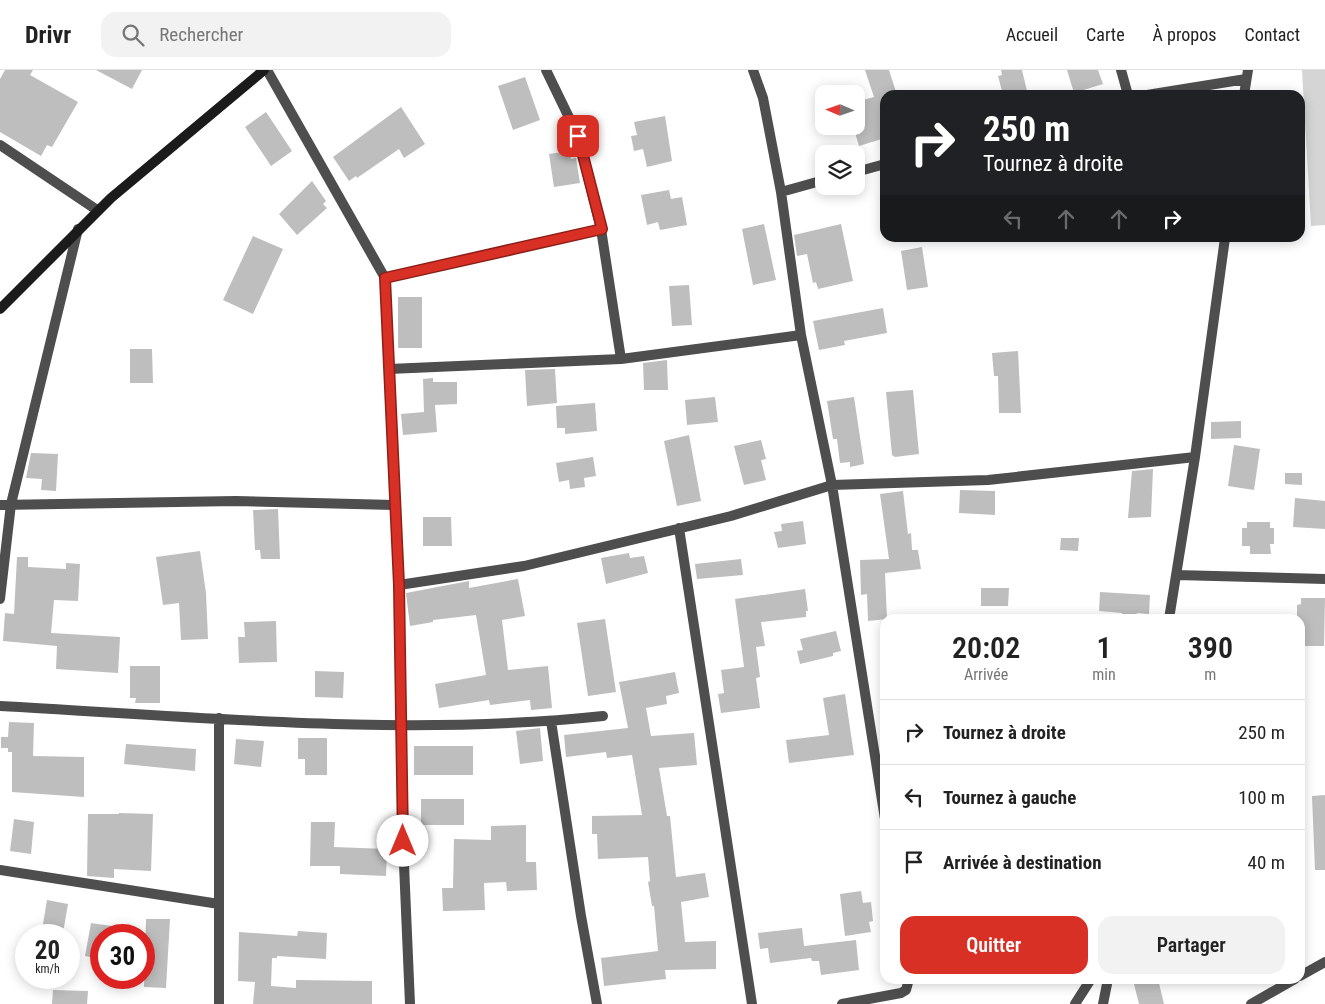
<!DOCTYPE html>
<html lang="fr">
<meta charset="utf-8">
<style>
body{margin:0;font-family:"Roboto Condensed",sans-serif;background:#f2f2f2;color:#222;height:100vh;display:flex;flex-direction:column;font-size:19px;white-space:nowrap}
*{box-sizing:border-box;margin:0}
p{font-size:16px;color:#767676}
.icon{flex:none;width:28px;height:28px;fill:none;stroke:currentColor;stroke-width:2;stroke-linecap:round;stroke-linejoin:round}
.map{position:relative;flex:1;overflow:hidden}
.side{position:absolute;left:880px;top:544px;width:425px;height:370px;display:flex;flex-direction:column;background:#fff;border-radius:15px;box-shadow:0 2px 12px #0003}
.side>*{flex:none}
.hud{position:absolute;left:880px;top:20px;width:425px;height:152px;border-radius:15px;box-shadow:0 2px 12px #0003;background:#202124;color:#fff;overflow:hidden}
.needle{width:32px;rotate:272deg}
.controls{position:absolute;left:815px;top:15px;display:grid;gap:10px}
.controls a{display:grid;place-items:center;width:50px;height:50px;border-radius:10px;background:#fff;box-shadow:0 2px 12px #0003;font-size:25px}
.speed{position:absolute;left:15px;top:854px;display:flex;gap:10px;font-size:25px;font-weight:700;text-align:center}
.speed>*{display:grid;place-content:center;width:65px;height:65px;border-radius:50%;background:#fff;box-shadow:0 2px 12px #0003;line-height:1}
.speed small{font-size:12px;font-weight:400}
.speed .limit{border:8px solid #d22;background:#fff;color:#111}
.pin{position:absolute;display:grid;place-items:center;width:42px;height:42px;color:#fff;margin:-21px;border-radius:10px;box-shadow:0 2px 8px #0006}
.me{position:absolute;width:55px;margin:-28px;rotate:0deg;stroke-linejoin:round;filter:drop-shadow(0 0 4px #0008)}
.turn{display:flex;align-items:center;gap:18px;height:105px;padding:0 20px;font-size:22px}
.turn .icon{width:65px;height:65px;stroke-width:2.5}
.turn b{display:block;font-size:35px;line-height:42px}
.lanes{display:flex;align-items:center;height:48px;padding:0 20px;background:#0003;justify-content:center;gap:25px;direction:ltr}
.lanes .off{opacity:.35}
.eta{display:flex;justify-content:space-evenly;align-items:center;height:85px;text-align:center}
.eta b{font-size:30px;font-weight:600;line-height:35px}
.action{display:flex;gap:10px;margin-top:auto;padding:10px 20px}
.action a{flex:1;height:58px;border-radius:15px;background:#d93025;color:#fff;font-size:20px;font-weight:600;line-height:58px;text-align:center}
.action a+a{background:#f2f2f2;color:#222}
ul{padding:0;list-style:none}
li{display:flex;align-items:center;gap:15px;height:65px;padding:0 20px;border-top:1px solid #e0e0e0}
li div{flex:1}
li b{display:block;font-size:19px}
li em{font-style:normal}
header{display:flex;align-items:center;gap:30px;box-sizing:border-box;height:70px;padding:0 25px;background:#fff;border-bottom:1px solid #e0e0e0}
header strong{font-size:24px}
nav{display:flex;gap:28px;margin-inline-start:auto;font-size:18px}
.search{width:350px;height:45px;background:#f2f2f2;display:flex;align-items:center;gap:12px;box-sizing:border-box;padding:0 18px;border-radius:15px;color:#767676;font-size:19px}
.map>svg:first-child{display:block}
</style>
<header>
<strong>Drivr</strong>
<div class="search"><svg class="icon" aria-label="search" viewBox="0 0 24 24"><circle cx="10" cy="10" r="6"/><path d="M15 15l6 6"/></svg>Rechercher</div>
<nav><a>Accueil</a><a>Carte</a><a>À propos</a><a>Contact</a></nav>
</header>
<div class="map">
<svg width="1325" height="934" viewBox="0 0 1325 934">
<rect width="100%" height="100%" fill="#fff"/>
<!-- green -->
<path fill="#d5d5d5" d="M1302 0H1325V155L1311 156Z"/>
<!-- building -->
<path fill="#bebebe" d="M5 0H33L30 5 78 32 52 77 47 75 41 86 0 62V9Z
M96 0H142L132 19Z
M865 0H889L897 25H885V68L859 76 853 56H856V32L874 27Z
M1001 0H1022L1028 25H1003L998 6 1002 5Z
M1067 0H1098L1103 14 1074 23Z
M525 7 540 50 513 60 498 16Z
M401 37 425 74 404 88 399 79 357 108 356 106 349 111 333 87Z
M266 42 292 81 271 96 245 57Z
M665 46 672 91 647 97 643 79 634 81 631 66 637 65 634 52Z
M569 81 571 89 576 88 580 113 554 117 549 84Z
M312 111 326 131 323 134 327 138 297 165 279 144Z
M669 120 671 129 682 127 687 155 660 160 658 152 647 155 641 125Z
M764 154 776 210 753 215 742 159Z
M841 154 853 211 818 219 816 212 813 213 807 184 797 186 794 165Z
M253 166 283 179 253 244 223 230Z
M922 177 928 217 907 220 901 181Z
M689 215 692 255 672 256 669 216Z
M398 227H422V278H398Z
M883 238 887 263 844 271 845 275 819 280 813 251Z
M130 279H152L153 313H130Z
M1018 281 1021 343H999L998 306H994L992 283Z
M667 290 668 320H644L643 293Z
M555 299 557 333 527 336 525 300Z
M433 308V312H457V334L435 335 437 362 403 365 401 344 424 342 423 309Z
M913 320 919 384 895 387 892 385 886 322Z
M715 327 718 352 687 355 685 330Z
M854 327 864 394 850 397V392L840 393 837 369H833L827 331Z
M595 333 597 361 565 364V358H557L556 336Z
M1241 351V368L1211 369V352Z
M689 365 701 431 677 436 664 371Z
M761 370 766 389 761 390 766 410 744 415 734 376Z
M1234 375 1260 379 1254 420 1228 416Z
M31 383 58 384 56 421 41 420 42 409 26 408Z
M593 387 596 406 584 408 585 417 570 419 569 410 559 412 556 393Z
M1153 399 1151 447 1128 448 1132 401Z
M1285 403H1302V415L1285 414Z
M960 420 995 421V445L959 443Z
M903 421 908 464 911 463 912 480H918L921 499 885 503 887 549 868 551 867 524 861 525 860 490 889 489 880 424Z
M1295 428 1325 431V459L1293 457Z
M278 439 280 489H261L260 480H255L253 440Z
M423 447H451L452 476H423Z
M803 451 806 474 778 478 774 462 782 461 781 454Z
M1247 452H1270V458H1274V474H1270L1271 484H1250V476H1242V458H1247Z
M1061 468H1079L1078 481 1060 480Z
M200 481 206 523 208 569 181 570 179 533 163 535 156 487Z
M629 483 630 488 644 486 648 503 606 514 601 488Z
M17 487H28V497L66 499V493L80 494 78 531 54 530 51 563 120 567 118 603 56 599 57 576 3 571 5 543 14 544Z
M741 489 743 505 697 509 695 494Z
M518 509 525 546 502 550 508 600 548 596 552 638 531 640 530 630 490 635 489 630 439 638 435 614 486 605 476 545 433 550V552L410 556 406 523 469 511V518Z
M981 518H1009L1008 536H981Z
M805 519 808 541H806V547L761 552 765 576 756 577 760 607 756 608 760 638 721 643 718 624 724 623 721 600 744 597 735 529Z
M1100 522 1150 525 1149 544 1137 543 1135 549 1122 548V543L1099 541Z
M1301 528H1325L1324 576H1300V549H1297V535L1301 534Z
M605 549 616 622 588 626 577 553Z
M276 551 277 592 239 593 238 567H245L244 552Z
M836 561 841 581 833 583V586L800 594 797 581 803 580 800 569Z
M130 596H160V633H135L136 628H130Z
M315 601 344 602 343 628 315 627Z
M675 602 679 623 666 626 667 634 646 638 651 666 694 663 697 695 659 698 667 746H670L676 807 705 803 709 827 681 832 685 872 716 871V899L665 900 666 909 604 916 601 888 658 881 654 836H652L648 812 650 811 648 787 598 789 597 764H592V746L642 745 632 685 607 688 606 682 566 687 564 665 628 658 619 612Z
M845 624 854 685 789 693 786 670 829 665 823 628Z
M9 652 34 653 33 686 84 687V727L12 722V682H8V678H1V667H8Z
M540 658 543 691 520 694 516 661Z
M298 668H327V705H305V689H298Z
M236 669 264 671 261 697 234 694Z
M126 674 196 679 195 701 124 694Z
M414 676H473V705H414Z
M1325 725V800H1315L1312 726Z
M421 729H464V755H421Z
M119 743 153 744 151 801 114 799V808L87 806 88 744H119Z
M14 749 34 752 31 784 10 781Z
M311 752H335L334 777 387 779 386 806 340 804V796H310Z
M526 755V792H536L537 820 507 821 506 812 484 813 485 840 443 841 442 818H453L454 769 491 770V756Z
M861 821 863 833 871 832 873 851 869 852 871 862 845 866 840 824Z
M47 830 68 834 63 863 42 860Z
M146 849H170L166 918 144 917Z
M91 853 126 858 125 865H101V889L85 886Z
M802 858 804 876 856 870 859 900 821 905 819 891H812L811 888 770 893 768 878 760 879 758 863Z
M298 861 327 863 326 889 277 886V888H272L271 916 296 918V910L372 911V934H253L255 912 238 911 239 862 297 866Z
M1158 909 1164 934H1139L1134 914Z
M53 920 88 921 87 934H52Z"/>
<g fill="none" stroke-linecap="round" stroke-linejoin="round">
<!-- minor -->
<path stroke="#4e4e4e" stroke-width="10" d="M267 0 385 208 399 515 403 771 410 934
M546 0 578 66 601 159 621 289
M753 0 763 28 781 122 801 265 832 415 885 749
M1121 0 1128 25
M1147 25 1246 9
M1244 25 1248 0
M0 75 97 140
M856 102 885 94
M781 122 824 110
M385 208 601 159
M389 299 621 289 801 265
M0 435 236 431 394 435
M679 458 752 934
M1176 505 1325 509
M399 515 524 496 731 446 832 415 988 410 1195 387
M0 529 11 434 78 159
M1169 549 1195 387 1225 168
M0 636C199 647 406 667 603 646
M219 648V934
M551 651 581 846 597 934
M0 800 219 834
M1300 906 1325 892
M842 934 901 923 906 920 909 909
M1075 934 1091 909
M1103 934 1108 909
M1251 934 1295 909"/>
<!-- secondary -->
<path stroke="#1b1b1b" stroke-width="10" d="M0 239 111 128 264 0"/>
</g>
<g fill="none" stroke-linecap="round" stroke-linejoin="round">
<defs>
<path id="route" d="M403 771 399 515 385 208 602 159 578 66"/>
</defs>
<!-- route casing -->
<use href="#route" stroke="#8d1f18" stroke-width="12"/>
<!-- route -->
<use href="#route" stroke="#d93025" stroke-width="9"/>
</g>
</svg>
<div class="controls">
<a><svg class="needle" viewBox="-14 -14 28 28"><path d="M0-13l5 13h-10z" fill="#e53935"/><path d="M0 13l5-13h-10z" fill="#767676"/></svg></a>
<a><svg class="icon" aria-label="layers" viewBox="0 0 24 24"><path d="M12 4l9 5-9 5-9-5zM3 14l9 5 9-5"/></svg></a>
</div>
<div class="speed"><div>20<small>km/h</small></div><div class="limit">30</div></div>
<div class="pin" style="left:578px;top:66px;background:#d93025"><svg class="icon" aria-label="arrive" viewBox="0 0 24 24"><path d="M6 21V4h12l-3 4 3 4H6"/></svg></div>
<svg class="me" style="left:403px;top:771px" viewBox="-20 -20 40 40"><circle r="19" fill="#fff"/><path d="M0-13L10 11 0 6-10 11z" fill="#d93025"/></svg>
<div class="hud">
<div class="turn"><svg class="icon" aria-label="right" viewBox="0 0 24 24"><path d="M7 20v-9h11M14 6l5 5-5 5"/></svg><div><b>250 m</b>Tournez à droite</div></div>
<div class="lanes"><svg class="icon off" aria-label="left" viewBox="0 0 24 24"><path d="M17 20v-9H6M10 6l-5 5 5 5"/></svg><svg class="icon off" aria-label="ahead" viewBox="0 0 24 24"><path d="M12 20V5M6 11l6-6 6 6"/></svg><svg class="icon off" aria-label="ahead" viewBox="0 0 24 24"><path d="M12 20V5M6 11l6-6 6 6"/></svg><svg class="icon" aria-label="right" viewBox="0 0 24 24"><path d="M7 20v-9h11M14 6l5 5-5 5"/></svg></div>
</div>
<section class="side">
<div class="eta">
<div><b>20:02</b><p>Arrivée</p></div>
<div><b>1</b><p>min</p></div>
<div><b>390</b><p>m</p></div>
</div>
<ul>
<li><svg class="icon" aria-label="right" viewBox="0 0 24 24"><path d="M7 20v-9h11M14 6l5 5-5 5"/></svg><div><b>Tournez à droite</b></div><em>250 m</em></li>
<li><svg class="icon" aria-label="left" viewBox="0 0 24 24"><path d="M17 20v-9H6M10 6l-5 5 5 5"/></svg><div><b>Tournez à gauche</b></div><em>100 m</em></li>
<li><svg class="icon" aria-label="arrive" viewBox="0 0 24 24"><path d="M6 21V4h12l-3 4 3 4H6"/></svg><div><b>Arrivée à destination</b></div><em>40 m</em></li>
</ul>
<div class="action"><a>Quitter</a><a>Partager</a></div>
</section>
</div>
